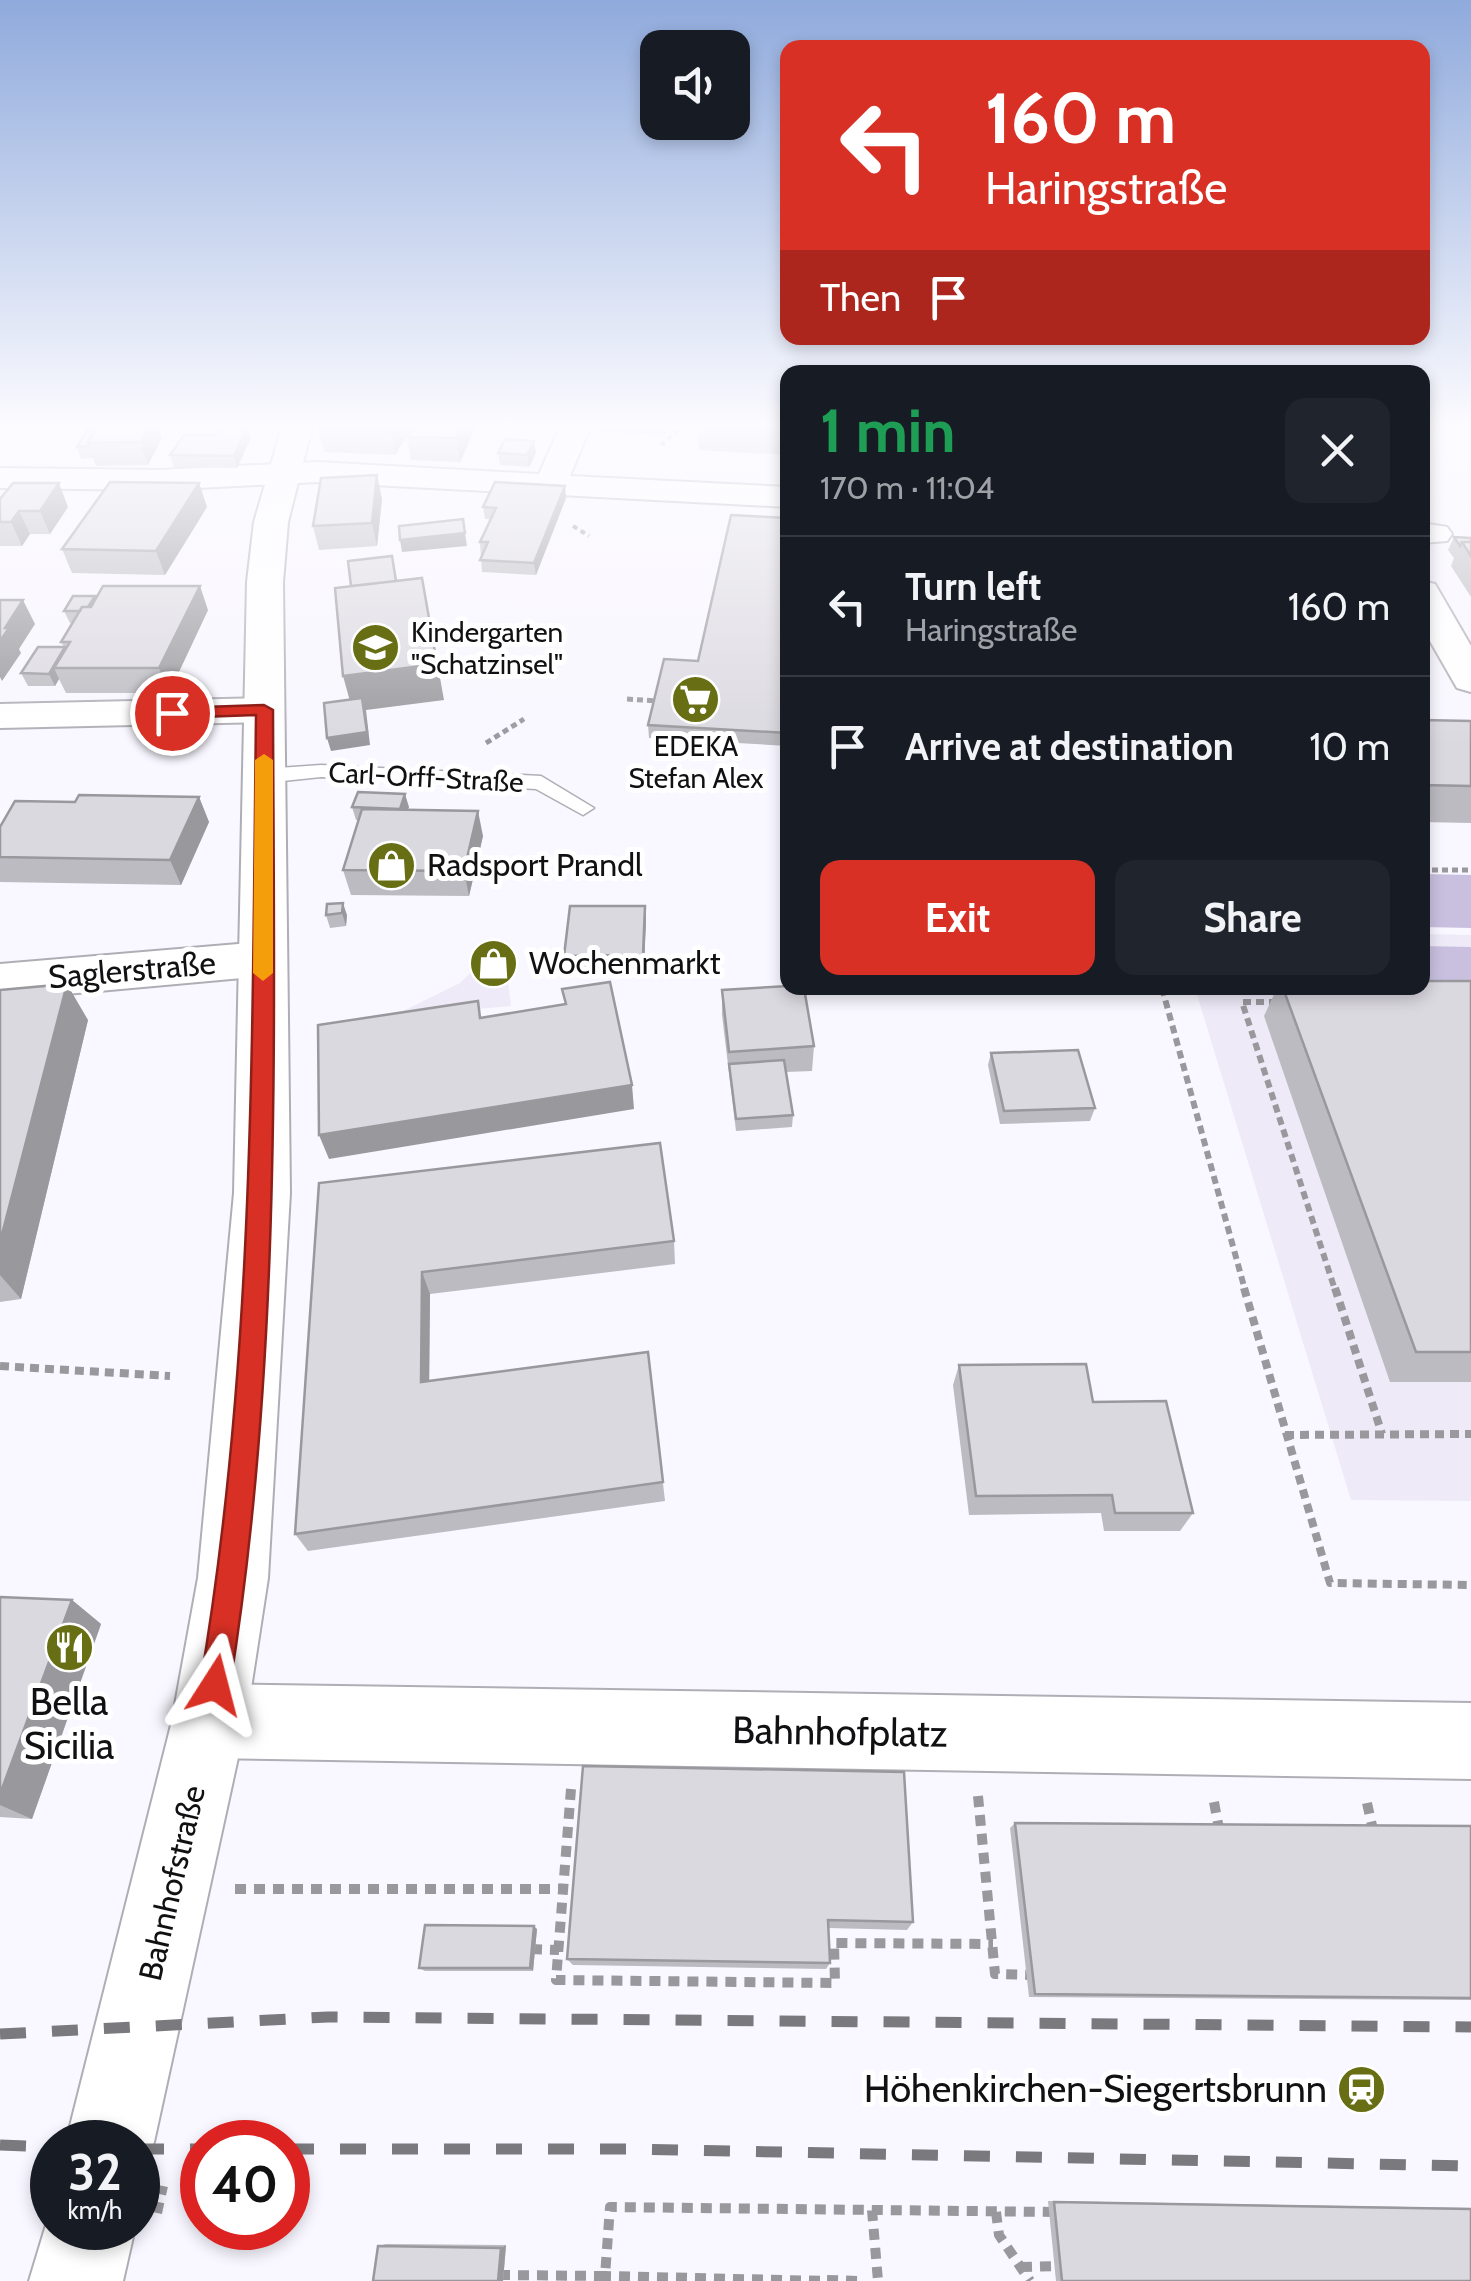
<!DOCTYPE html>
<meta charset="utf-8">
<style>
body{margin:0;font-family:Cabin,sans-serif;background:#20242c;color:#f1f3f6;height:100vh;display:flex;flex-direction:column;font-size:38px;white-space:nowrap}
*{box-sizing:border-box;margin:0}
p{font-size:32px;color:#9ea1a6}
.icon{flex:none;width:55px;height:55px;fill:none;stroke:currentColor;stroke-width:2;stroke-linecap:round;stroke-linejoin:round}
.map{position:relative;flex:1;overflow:hidden}
.side{position:absolute;left:780px;top:365px;width:650px;height:630px;display:flex;flex-direction:column;background:#171b24;border-radius:20px;box-shadow:0 5px 15px #0003}
.side>*{flex:none}
.banner{position:absolute;left:780px;top:40px;width:650px;height:305px;border-radius:20px;box-shadow:0 5px 15px #0003;background:#d93025;color:#fff;overflow:hidden}
.fabs{position:absolute;left:640px;top:30px;display:grid;gap:20px}
.fabs a{display:grid;place-items:center;width:110px;height:110px;border-radius:20px;background:#171b24;box-shadow:0 5px 15px #0003;font-size:50px}
.speed{position:absolute;left:30px;top:2120px;display:flex;gap:20px;font-size:50px;font-weight:700;text-align:center}
.speed>*{display:grid;place-content:center;width:130px;height:130px;border-radius:50%;background:#171b24;box-shadow:0 5px 15px #0003;line-height:1}
.speed small{font-size:25px;font-weight:400}
.speed .limit{border:15px solid #d22;background:#fff;color:#111}
.pin{position:absolute;display:grid;place-items:center;width:85px;height:85px;color:#fff;margin:-42px;border:5px solid #fff;border-radius:50%;box-shadow:0 2px 10px #0007}
.me{position:absolute;width:110px;margin:-55px;rotate:9deg;stroke-linejoin:round;filter:drop-shadow(0 0 8px #0008)}
.turn{display:flex;align-items:center;gap:35px;height:210px;padding:0 40px;font-size:45px}
.turn .icon{width:130px;height:130px;stroke-width:2.5}
.turn b{display:block;font-size:70px;line-height:85px}
.then{display:flex;align-items:center;height:95px;padding:0 40px;background:#0003;gap:20px;font-size:38px}
.round{display:grid;place-items:center;flex:none;width:105px;height:105px;border-radius:20px;background:#20242c}
.head{display:flex;align-items:center;justify-content:space-between;height:170px;padding:0 40px}
h1{font-size:60px;font-weight:700;line-height:75px;color:#1e9e55}
.primary-button{display:flex;gap:20px;margin-top:auto;padding:20px 40px}
.primary-button a{flex:1;height:115px;border-radius:20px;background:#d93025;color:#fff;font-size:40px;font-weight:700;line-height:115px;text-align:center}
.primary-button a+a{background:#20242c;color:#f1f3f6}
ul{padding:0;list-style:none}
li{display:flex;align-items:center;gap:30px;height:140px;padding:0 40px;border-top:2px solid #363941}
li div{flex:1}
li b{display:block;font-size:38px}
li em{font-style:normal}
.map>svg:first-child{display:block}
</style>
<div class="map">
<svg width="1471" height="2281" viewBox="0 0 1471 2281">
<rect width="100%" height="100%" fill="#f9f7ff"/>
<!-- built -->
<path fill="#eeeaf8" d="M1423 934 1471 935V1501L1351 1500 1195 988H1422Z
M503 942 511 1006 391 1017 460 983Z"/>
<!-- green -->
<path fill="#c9c0e0" d="M1423 874 1471 875V928L1423 927Z
M1423 946 1471 947V983H1423Z"/>
<g fill="none" stroke-linecap="round" stroke-linejoin="round">
<defs>
<path id="lane" d="M321 765 541 776 594 808 583 815 536 789 321 777 264 783 253 776 264 769Z"/>
<path id="street" d="M560 427H590L570 476 788 487V507L317 482 160 490 0 488V468L160 470 317 462 539 474Z
M1422 523 1447 527 1452 534 1447 541 1422 543Z
M1422 581 1435 584 1471 646V692L1457 688 1422 627Z
M264 698 278 701 284 710 278 719 264 722 0 728V704Z
M263 942 280 947 287 959 280 971 263 976 0 1000V964Z
M209 1684 1471 1703V1779L209 1758 183 1747 172 1721 183 1695Z"/>
<path id="secondary" d="M282 427H312L288 522 283 582 290 1193 268 1578 246 1721 154 2142 138 2175V2142H66L172 1721 198 1578 234 1193 247 582 254 522Z
M52 2205V2228H135L123 2281H29Z"/>
</defs>
<!-- lane casing -->
<use href="#lane" stroke="#b0aeb5" stroke-width="3"/>
<!-- street casing -->
<use href="#street" stroke="#b0aeb5" stroke-width="4"/>
<!-- secondary casing -->
<use href="#secondary" stroke="#b0aeb5" stroke-width="4"/>
<!-- path-far4 -->
<path stroke="#99989d" stroke-width="4" stroke-dasharray="5 4" stroke-linecap="butt" d="M661 445 683 427
M573 526 589 536"/>
<!-- path-far3 -->
<path stroke="#99989d" stroke-width="5" stroke-dasharray="6 4" stroke-linecap="butt" d="M627 699 658 701
M486 743 524 719
M1422 870H1471"/>
<!-- path-far2 -->
<path stroke="#99989d" stroke-width="6" stroke-dasharray="8 5" stroke-linecap="butt" d="M1162 988 1245 1290
M1277 1002H1242L1335 1290"/>
<!-- path-far1 -->
<path stroke="#99989d" stroke-width="8" stroke-dasharray="9 6" stroke-linecap="butt" d="M1244 1288 1330 1583 1471 1585
M1335 1288 1382 1434
M0 1366 170 1376
M1285 1435 1471 1434"/>
<!-- path -->
<path stroke="#99989d" stroke-width="10" stroke-dasharray="11 8" stroke-linecap="butt" d="M571 1789 556 1980 835 1983 834 1943 993 1944
M978 1796 995 1974 1033 1975
M1214 1802 1219 1829
M1367 1803 1373 1830
M235 1889H564
M531 1949 559 1950
M872 2210 878 2281
M996 2212 999 2235 1030 2281
M157 2213 163 2186
M1021 2267 1059 2266
M499 2275 605 2276 610 2207 1057 2212
M827 2280 859 2281
M605 2281V2276L827 2281"/>
<!-- lane -->
<use href="#lane" fill="#fff" fill-rule="evenodd"/>
<!-- street -->
<use href="#street" fill="#fff" fill-rule="evenodd"/>
<!-- secondary -->
<use href="#secondary" fill="#fff" fill-rule="evenodd"/>
<!-- rail -->
<path stroke="#7a797e" stroke-width="11" stroke-dasharray="26 26" stroke-linecap="butt" d="M0 2034 328 2017 1471 2027
M0 2145 52 2147
M138 2149H202
M288 2149H631L1471 2166"/>
</g>
<!-- wall -->
<path fill="#bcbbc1" d="M98 427 162 438 148 465 96 466 93 458 81 459 77 447Z
M248 427 251 438 237 468 174 467 170 455 215 435Z
M412 427 395 455 324 452 318 429Z
M412 427H476L460 462 411 460 407 437Z
M598 427H668L665 435 598 432Z
M698 427H788V455L699 450Z
M534 441 536 453 529 467 500 465 498 453Z
M377 475 382 499 377 546 319 550 313 526Z
M199 483 207 507 165 575 72 573 62 549Z
M565 486 566 498 536 575 482 572 480 542 490 519H485L483 507Z
M0 499 68 507 50 534H30L22 546H0Z
M788 518V746L649 738 648 725 698 661Z
M1454 537 1471 538V597L1451 566 1454 558 1448 550Z
M96 598 208 610 169 693H66L59 679 55 686H28L21 673 64 647 61 642 73 623H70L64 611Z
M1422 720 1471 721V823L1422 822Z
M199 797 209 822 181 885 0 882V827L75 802Z
M352 807H409L407 810 483 836 469 896 351 895 343 870 359 820H356Z
M327 904 347 915 346 926 330 928 326 915Z
M646 919 644 968H566L564 956Z
M1471 981V1382H1390L1264 1016 1277 988H1422Z
M0 990 88 1020 21 1299 0 1302Z
M722 990 814 1046 812 1071 786 1072 793 1115 792 1127 736 1131 722 1015Z
M991 1053 1095 1108 1090 1121 1000 1124 988 1065Z
M319 1183 674 1241 675 1264 430 1294 429 1381 648 1352 665 1501 308 1551 295 1534Z
M959 1365 1193 1513 1180 1531H1104L1101 1513 969 1515 953 1385Z
M0 1597 72 1600 101 1624 32 1819 0 1817Z
M583 1766 913 1922 907 1930 828 1928 830 1963 826 1969 573 1965 567 1959Z
M1015 1823 1471 1826V2000L1029 1997 1010 1828Z
M537 1929 533 1971H425L419 1968Z
M1048 2201 1471 2208V2281H1056Z
M386 2244 506 2245 503 2281H373L378 2246Z"/>
<!-- shaded-wall -->
<path fill="#99989d" d="M148 427H158L162 438 148 465 140 442Z
M248 427 251 438 237 468 234 456Z
M394 427H412L395 455 391 432Z
M462 427H476L460 462 456 438Z
M534 441 536 453 529 467 527 455Z
M377 475 382 499 377 546 372 523Z
M59 483 68 507 50 534 40 511Z
M199 483 207 507 165 575 156 551Z
M565 486 566 498 536 575 534 563Z
M19 511 30 534 22 546 11 522Z
M465 533 467 546 402 552 400 540Z
M422 578 444 700 366 710 370 745 331 751 327 738 353 712 343 676Z
M200 586 208 610 169 693 159 668Z
M23 600 35 624 19 649 21 653 2 681 0 677V641L5 628Z
M64 648 70 661 54 668 59 679 55 686 49 674Z
M405 794 409 807 403 822 400 809Z
M199 797 209 822 181 885 170 860Z
M478 811 483 836 469 896 464 871Z
M343 903 347 915 346 926 342 913Z
M645 906 646 919 644 968 643 955Z
M67 984 88 1020 21 1299 0 1275V1242Z
M632 1085 634 1109 329 1159 319 1135Z
M422 1272 430 1294 429 1402 421 1382Z
M72 1600 101 1624 32 1819 0 1805V1794Z
M534 1926 537 1929 533 1971 530 1968Z
M506 2245 503 2281H498L501 2248Z"/>
<!-- building -->
<path fill="#dbd9e0" stroke="#99989d" stroke-width="2.5" d="M89 427H97L87 443 89 446 77 447Z
M98 427H148L140 442 87 443Z
M220 427H247L234 456 170 455 184 435H215Z
M320 427H394L391 432 318 429Z
M412 427H462L456 438 407 437Z
M698 427H788V432Z
M505 439 534 441 527 455 498 453Z
M377 475 372 523 313 526 321 478Z
M110 482 199 483 156 551 62 549Z
M495 482 565 486 534 563 480 560 488 542H480L496 508 483 507Z
M13 483H59L40 511H19L11 522H0V499Z
M731 515 788 518V733L648 725 664 659 698 661Z
M463 519 465 533 400 540 399 526Z
M1454 537 1471 538V542H1462L1460 546Z
M1462 542H1471V556Z
M392 556 396 581 351 586 348 561Z
M422 578 437 664 343 676 335 588Z
M103 586H200L159 668H54L70 642H61L82 607H91Z
M73 596H95L88 607H82L80 611H64Z
M0 600H23L5 628H9L0 641Z
M38 647H65L49 674 21 673Z
M362 698 367 732 327 738 324 703Z
M1422 720 1471 721V786L1422 785Z
M358 792 405 794 400 809 352 807Z
M79 795 199 797 170 860 0 857V827L15 801 75 802Z
M362 809 478 811 464 871 343 870Z
M343 903 342 913 326 915 327 904Z
M570 906H645L643 955 564 956Z
M1422 981H1471V1352H1416L1283 988H1422Z
M610 982 632 1085 319 1135 318 1025 478 1001 480 1018 566 1004 562 989Z
M67 984 0 1242V990Z
M788 986V988H804L814 1046 729 1052 722 990Z
M1078 1050 1095 1108 1004 1111 991 1053Z
M784 1060 793 1115 736 1119 729 1064Z
M660 1143 674 1241 422 1272 421 1382 648 1352 663 1482 295 1534 319 1183Z
M1086 1364 1093 1402 1166 1401 1193 1513H1115L1112 1495 976 1496 959 1365Z
M0 1597 72 1600 0 1794Z
M583 1766 904 1772 913 1922 828 1920 830 1963 567 1959Z
M1015 1823 1471 1826V1998L1035 1994Z
M425 1925 534 1926 530 1968H419Z
M1054 2202 1471 2209V2281H1062Z
M378 2246 501 2248 498 2281H373Z"/>
<!-- sky -->
<linearGradient id="sky" x2="0" y2="1"><stop stop-color="#8faadc"/><stop offset="0.57" stop-color="#fcfbff"/><stop offset="1" stop-color="#fcfbff" stop-opacity="0"/></linearGradient>
<rect width="1471" height="746" fill="url(#sky)"/>
<!-- route -->
<path fill="#d93025" stroke="#8d1f18" stroke-width="2.5" d="M264 705 273 710C274 1035 282 1363 230 1685L226 1696 215 1700 205 1696 200 1685C255 1365 252 1039 256 715L172 718 164 713 172 708Z"/>
<!-- slow -->
<path fill="#f59e0b" d="M264 754 273 760V973L263 981 253 973 255 760Z"/>
<!-- icons -->
<defs>
<symbol id="school-disc" viewBox="-11 -11 22 22"><circle r="9.5" fill="#676e13" stroke="#fff"/><path d="M0-5L7-2L0 1L-7-2ZM-4 1L0 2.5L4 1V4Q0 6-4 4Z" fill="#fff"/></symbol>
<symbol id="supermarket-disc" viewBox="-11 -11 22 22"><circle r="9.5" fill="#676e13" stroke="#fff"/><path d="M-6-5.5h2.5l.6 2H6L4.5 2H-2.5L-4.4-4H-6ZM-1.5 3.2a1.3 1.3 0 1 0 .1 0ZM3 3.2a1.3 1.3 0 1 0 .1 0Z" fill="#fff"/></symbol>
<symbol id="shop-disc" viewBox="-11 -11 22 22"><circle r="9.5" fill="#676e13" stroke="#fff"/><path d="M-5-2.5h2.3a2.7 3.5 0 0 1 5.4 0H5L5.5 6h-11ZM-1.5-2.5h3a1.5 2.3 0 0 0-3 0Z" fill="#fff"/></symbol>
<symbol id="restaurant-disc" viewBox="-11 -11 22 22"><circle r="9.5" fill="#676e13" stroke="#fff"/><path d="M-5-6h1v4h1v-4h1v4h1v-4h1v5L-1.5 .5V6h-2V.5L-5-1ZM5-6V6H3V1.5H1.5Q1.5-4 5-6Z" fill="#fff"/></symbol>
<symbol id="station-disc" viewBox="-11 -11 22 22"><circle r="9.5" fill="#676e13" stroke="#fff"/><path d="M-3-6H3Q5-6 5-4V2Q5 4 3 4L4.5 6H3L1.5 4h-3L-3 6H-4.5L-3 4Q-5 4-5 2V-4Q-5-6-3-6ZM-3.5-4v3h7v-3ZM-3.5 1v1.5H-2V1ZM2 1v1.5H3.5V1Z" fill="#fff"/></symbol>
</defs>
<g fill-rule="evenodd">
<use href="#school-disc" x="348" y="620" width="55" height="55"/>
<use href="#supermarket-disc" x="668" y="672" width="55" height="55"/>
<use href="#shop-disc" x="364" y="838" width="55" height="55"/>
<use href="#shop-disc" x="466" y="936" width="55" height="55"/>
<use href="#restaurant-disc" x="42" y="1620" width="55" height="55"/>
<use href="#station-disc" x="1334" y="2062" width="55" height="55"/>
</g>
<g text-anchor="middle" stroke-width="10" stroke-linejoin="round" paint-order="stroke">
<!-- far-poi labels -->
<g font-size="28" fill="#111113" stroke="#fff" text-anchor="start">
<text x="411" y="642">Kindergarten<tspan x="411" dy="32">"Schatzinsel"</tspan></text>
<text x="696" y="756" text-anchor="middle">EDEKA<tspan x="696" dy="32">Stefan Alex</tspan></text>
</g>
<!-- far-street labels -->
<g font-size="28" fill="#111113" stroke="#fff">
<text transform="translate(426 777) rotate(3)" y="10">Carl-Orff-Straße</text>
</g>
<!-- poi labels -->
<g font-size="32" fill="#111113" stroke="#fff" text-anchor="start">
<text x="427" y="876">Radsport Prandl</text>
<text x="529" y="974">Wochenmarkt</text>
</g>
<!-- street labels -->
<g font-size="32" fill="#111113" stroke="#fff">
<text transform="translate(132 970) rotate(-5)" y="11">Saglerstraße</text>
<text transform="translate(172 1883) rotate(-77)" y="11">Bahnhofstraße</text>
</g>
<!-- near-poi labels -->
<g font-size="38" fill="#111113" stroke="#fff">
<text x="69" y="1715">Bella<tspan x="69" dy="44">Sicilia</tspan></text>
<text x="1327" y="2102" text-anchor="end">Höhenkirchen-Siegertsbrunn</text>
</g>
<!-- near-street labels -->
<g font-size="38" fill="#111113" stroke="#fff">
<text transform="translate(840 1732) rotate(1)" y="13">Bahnhofplatz</text>
</g>
</g>
</svg>
<div class="fabs">
<a><svg class="icon" aria-label="sound" viewBox="0 0 24 24"><path d="M4 9h4l5-4v14l-5-4H4zM17 9q2 3 0 6"/></svg></a>
</div>
<div class="speed"><div>32<small>km/h</small></div><div class="limit">40</div></div>
<div class="pin" style="left:172px;top:713px;background:#d93025"><svg class="icon" aria-label="arrive" viewBox="0 0 24 24"><path d="M6 21V4h12l-3 4 3 4H6"/></svg></div>
<svg class="me" style="left:215px;top:1685px" viewBox="-20 -20 40 40"><path d="M0-17L14 15 0 8-14 15z" fill="#d93025" stroke="#fff" stroke-width="4"/></svg>
<div class="banner">
<div class="turn"><svg class="icon" aria-label="left" viewBox="0 0 24 24"><path d="M17 20v-9H6M10 6l-5 5 5 5"/></svg><div><b>160 m</b>Haringstraße</div></div>
<div class="then">Then<svg class="icon" aria-label="arrive" viewBox="0 0 24 24"><path d="M6 21V4h12l-3 4 3 4H6"/></svg></div>
</div>
<section class="side">
<div class="head"><div><h1>1 min</h1><p>170 m · 11:04</p></div><a class="round"><svg class="icon" aria-label="close" viewBox="0 0 24 24"><path d="M6 6l12 12M18 6L6 18"/></svg></a></div>
<ul>
<li><svg class="icon" aria-label="left" viewBox="0 0 24 24"><path d="M17 20v-9H6M10 6l-5 5 5 5"/></svg><div><b>Turn left</b><p>Haringstraße</p></div><em>160 m</em></li>
<li><svg class="icon" aria-label="arrive" viewBox="0 0 24 24"><path d="M6 21V4h12l-3 4 3 4H6"/></svg><div><b>Arrive at destination</b></div><em>10 m</em></li>
</ul>
<div class="primary-button"><a>Exit</a><a>Share</a></div>
</section>
</div>
